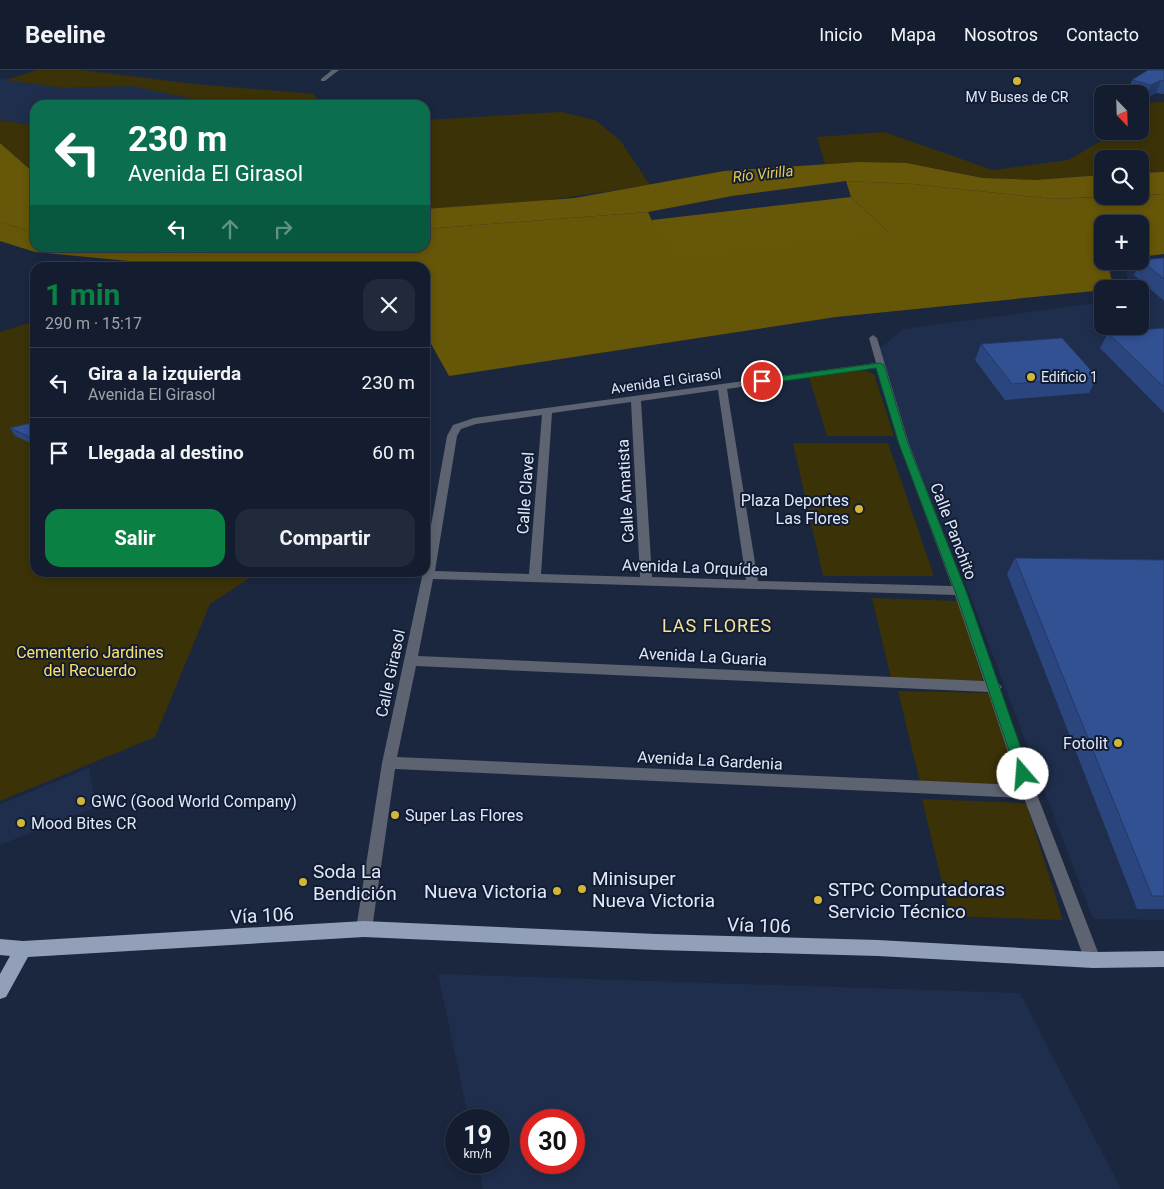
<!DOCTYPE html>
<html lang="es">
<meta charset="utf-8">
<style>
body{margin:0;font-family:Roboto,sans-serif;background:#212a3b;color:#f1f3f6;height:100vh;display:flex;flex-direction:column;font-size:19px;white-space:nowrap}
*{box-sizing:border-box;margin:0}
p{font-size:16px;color:#9da2aa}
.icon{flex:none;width:28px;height:28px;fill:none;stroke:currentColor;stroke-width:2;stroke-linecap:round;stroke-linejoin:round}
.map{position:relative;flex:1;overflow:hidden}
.details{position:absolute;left:30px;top:192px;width:400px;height:315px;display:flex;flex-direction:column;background:#141d2f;border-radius:15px;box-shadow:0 2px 8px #0003,0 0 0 1px #333b4b}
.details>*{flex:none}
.guide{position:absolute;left:30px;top:30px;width:400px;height:152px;border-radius:15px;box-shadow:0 2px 8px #0003,0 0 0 1px #333b4b;background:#0b6e4f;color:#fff;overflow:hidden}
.needle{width:32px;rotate:157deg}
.tools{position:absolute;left:1094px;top:15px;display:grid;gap:10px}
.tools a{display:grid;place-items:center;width:55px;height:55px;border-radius:10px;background:#141d2f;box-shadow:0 2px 8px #0003,0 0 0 1px #333b4b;font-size:25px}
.speed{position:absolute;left:445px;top:1039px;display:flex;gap:10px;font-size:25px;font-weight:700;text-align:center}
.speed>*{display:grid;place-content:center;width:65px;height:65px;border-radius:50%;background:#141d2f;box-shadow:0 2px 8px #0003,0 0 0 1px #333b4b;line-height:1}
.speed small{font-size:12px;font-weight:400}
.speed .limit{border:8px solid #d22;background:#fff;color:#111}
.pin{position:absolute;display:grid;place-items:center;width:42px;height:42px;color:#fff;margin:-21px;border:2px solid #fff;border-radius:50%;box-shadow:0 1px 5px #0007}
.me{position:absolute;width:55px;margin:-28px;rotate:342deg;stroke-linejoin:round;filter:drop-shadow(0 0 4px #0008)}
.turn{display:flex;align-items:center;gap:18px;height:105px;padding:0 15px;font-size:22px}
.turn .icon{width:65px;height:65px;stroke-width:2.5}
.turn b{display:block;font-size:35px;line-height:42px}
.lanes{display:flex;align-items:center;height:48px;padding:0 15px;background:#0003;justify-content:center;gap:25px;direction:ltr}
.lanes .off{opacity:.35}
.round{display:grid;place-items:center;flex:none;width:52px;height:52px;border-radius:15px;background:#212a3b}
.head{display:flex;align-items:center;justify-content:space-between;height:85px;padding:0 15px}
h1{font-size:30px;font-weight:700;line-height:38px;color:#0b8043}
.button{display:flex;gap:10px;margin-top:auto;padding:10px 15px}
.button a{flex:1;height:58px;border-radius:15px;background:#0b8043;color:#fff;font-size:20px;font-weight:700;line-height:58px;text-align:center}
.button a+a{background:#212a3b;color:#f1f3f6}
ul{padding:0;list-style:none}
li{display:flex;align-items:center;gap:15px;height:70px;padding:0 15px;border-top:1px solid #333b4b}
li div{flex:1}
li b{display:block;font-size:19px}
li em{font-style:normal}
header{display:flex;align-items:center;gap:30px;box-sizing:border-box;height:70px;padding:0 25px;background:#141d2f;border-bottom:1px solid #333b4b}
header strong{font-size:24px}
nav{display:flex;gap:28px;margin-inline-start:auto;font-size:18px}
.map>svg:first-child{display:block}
</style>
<header>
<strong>Beeline</strong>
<nav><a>Inicio</a><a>Mapa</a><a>Nosotros</a><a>Contacto</a></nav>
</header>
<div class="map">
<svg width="1164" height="1119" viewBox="0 0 1164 1119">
<rect width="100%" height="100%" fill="#1b273f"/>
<!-- built -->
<path fill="#1f2e4c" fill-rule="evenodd" d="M0 8 64 18 132 16 222 35H35V56L0 50Z
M1164 194V850L1093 849 945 459 907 371 880 278 904 259 1102 232V256H1140V219H1130L1125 198Z
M89 698 96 737 0 775V734Z
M438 904 1020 923 1121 1119H483L478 1093 499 1092V1050H469ZM531 1050H574V1092H531Z"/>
<!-- green -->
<path fill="#3b3207" d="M37 0H81L194 14 314 24 321 35H222L132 16 64 18 6 10Z
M1164 32V102L1140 103V89H1102V105L1035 110 983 108 932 98 858 92 825 94 817 67 884 62 993 100 1068 90 1108 67 1113 61H1140V33Z
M561 42 595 50 620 70 650 115 535 132 425 139V50Z
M0 50 35 56V104L0 73Z
M35 251V502L257 503 210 534 155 667 0 731V262Z
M864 300 874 304 894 366H827L809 307Z
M793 373H888L934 506H823Z
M872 528 958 531 983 611 891 608Z
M898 621 992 623 1022 720 921 716Z
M922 729 1026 733 1063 850 950 846Z"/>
<!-- forest -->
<path fill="#665607" d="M846 111 913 114 1053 129 1164 124V184L1140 187V154H1102V191H1107L1114 219 836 247 449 306 425 263V198L191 197 35 182 0 171V152L35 163V178H97L174 184 247 182 283 178H425V159L648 142 652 151 887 161 851 127Z"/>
<!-- water -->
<path fill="#675709" d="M0 73 35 104V163L0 152Z
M858 92 906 93 983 108 1035 110 1102 105V126H1114L1053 129 913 114 846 111 732 126 648 142 425 159V139L575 128 724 101Z
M1164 102V124L1140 125V103Z
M851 127 888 162 678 189 652 150Z
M97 178H283C222 185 158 188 97 178Z"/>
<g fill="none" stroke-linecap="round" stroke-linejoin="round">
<!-- minor -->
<path fill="#5d6370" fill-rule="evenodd" d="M332 0H339L325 11H321V9Z
M873 265 877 268 909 374 966 521 998 613 1002 617 1000 619 1036 722 1101 890 1099 896 1093 898 1087 896 1024 728 395 699 372 859 370 865 364 867 358 865 356 859 382 693 423 502H425V489L447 366 453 355 474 348 876 293 869 268ZM877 298 899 374 952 516 758 511 727 319ZM718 320 746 510 652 507 641 331ZM631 332 640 507 541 504 552 343ZM542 345 529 504 435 501 457 366 461 359 476 354ZM433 509 955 525 984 611 418 586ZM416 596 988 622 1019 715 397 687Z"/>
<!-- major -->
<path fill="#919fb8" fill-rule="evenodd" d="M364 851 656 864 878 870 1093 882 1164 881V897L1093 898 878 886 656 880 364 867 28 887 6 927 0 929V904L10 886 0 885V869L23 871Z"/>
</g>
<!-- wall -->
<path fill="#2b467e" d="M1164 0V24L1156 23 1146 28 1140 26V24H1130L1127 23 1132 10Z
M1164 188V231L1134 205 1141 190Z
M1164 258V343L1100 278 1108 263Z
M981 274 1097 307 1089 323 1005 330 975 290Z
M35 352V375L15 366 10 358Z
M1015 488 1164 490V839H1137L1007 504Z"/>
<!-- shaded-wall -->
<path fill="#233967" d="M1161 10 1156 23 1146 28 1151 15Z"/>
<!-- building -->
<path fill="#325193" stroke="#233967" d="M1148 0H1164V11L1161 10 1151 15 1132 10Z
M1164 188V209L1141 190Z
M1164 258V317L1108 263Z
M1062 268 1097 307 1012 314 981 274Z
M35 352V367H30L10 358Z
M1015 488 1164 490V826H1152Z"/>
<!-- route -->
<path fill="#0b8043" stroke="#07532c" d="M880 293 884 295 908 374 966 521 1030 704 1028 708H1019L1017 704 955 521 899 374 876 298 762 314 757 311 762 309Z"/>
<!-- markers -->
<g fill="#d3b635" stroke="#121d34" stroke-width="2">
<circle cx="1017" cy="11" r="5"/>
<circle cx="1031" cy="307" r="5"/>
<circle cx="859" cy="439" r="5"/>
<circle cx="1118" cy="673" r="5"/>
<circle cx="81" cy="731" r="5"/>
<circle cx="395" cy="745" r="5"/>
<circle cx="21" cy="753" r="5"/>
<circle cx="303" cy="812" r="5"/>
<circle cx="582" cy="819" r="5"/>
<circle cx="557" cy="821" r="5"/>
<circle cx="818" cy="830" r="5"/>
</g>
<g text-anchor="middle" stroke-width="4" stroke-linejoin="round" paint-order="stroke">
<!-- far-poi labels -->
<g font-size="14" fill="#e0e8f9" stroke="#121d34">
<text x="1017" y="32">MV Buses de CR</text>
<text x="1041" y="312" text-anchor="start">Edificio 1</text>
</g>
<!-- far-street labels -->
<g font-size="14" fill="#e0e8f9" stroke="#121d34">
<text transform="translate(666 311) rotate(-8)" y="5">Avenida El Girasol</text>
</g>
<!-- far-water labels -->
<g font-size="15" font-style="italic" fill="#e6c94d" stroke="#121d34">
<text transform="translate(763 104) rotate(-6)" y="5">Río Virilla</text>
</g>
<!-- street labels -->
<g font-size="16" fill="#e0e8f9" stroke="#121d34">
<text transform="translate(625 421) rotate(-93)" y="6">Calle Amatista</text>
<text transform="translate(525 423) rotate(-86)" y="6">Calle Clavel</text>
<text transform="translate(954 461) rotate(69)" y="6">Calle Panchito</text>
<text transform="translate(695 497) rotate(2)" y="6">Avenida La Orquídea</text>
<text transform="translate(703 586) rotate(3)" y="6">Avenida La Guaria</text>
<text transform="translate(390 603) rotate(-78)" y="6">Calle Girasol</text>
<text transform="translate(710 690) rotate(3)" y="6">Avenida La Gardenia</text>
</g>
<!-- poi labels -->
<g font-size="16" fill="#e0e8f9" stroke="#121d34" text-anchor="start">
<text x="849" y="436" text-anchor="end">Plaza Deportes<tspan x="849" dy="18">Las Flores</tspan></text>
<text x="1108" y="679" text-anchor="end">Fotolit</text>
<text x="91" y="737">GWC (Good World Company)</text>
<text x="405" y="751">Super Las Flores</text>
<text x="31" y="759">Mood Bites CR</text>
</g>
<!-- park labels -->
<g font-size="16" fill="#fde067" stroke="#121d34">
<text x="90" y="588">Cementerio Jardines<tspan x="90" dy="18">del Recuerdo</tspan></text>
</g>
<!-- neighbourhood labels -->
<g font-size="18" letter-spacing="1" fill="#f6e395" stroke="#121d34">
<text x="717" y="562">LAS FLORES</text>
</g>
<!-- near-poi labels -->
<g font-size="19" fill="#e0e8f9" stroke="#121d34" text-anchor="start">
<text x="313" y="808">Soda La<tspan x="313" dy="22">Bendición</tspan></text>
<text x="592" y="815">Minisuper<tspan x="592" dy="22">Nueva Victoria</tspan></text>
<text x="828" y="826">STPC Computadoras<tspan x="828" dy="22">Servicio Técnico</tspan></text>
<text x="547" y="828" text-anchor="end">Nueva Victoria</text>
</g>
<!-- near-street labels -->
<g font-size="19" fill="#e0e8f9" stroke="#121d34">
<text transform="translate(262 845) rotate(-3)" y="7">Vía 106</text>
<text transform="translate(759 855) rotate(2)" y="7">Vía 106</text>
</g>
</g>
</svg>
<div class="tools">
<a><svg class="needle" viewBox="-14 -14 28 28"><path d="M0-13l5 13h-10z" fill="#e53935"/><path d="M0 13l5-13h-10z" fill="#9da2aa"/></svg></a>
<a><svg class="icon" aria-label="search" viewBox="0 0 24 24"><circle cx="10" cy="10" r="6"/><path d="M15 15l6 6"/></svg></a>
<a>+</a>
<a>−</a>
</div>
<div class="speed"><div>19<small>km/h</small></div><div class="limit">30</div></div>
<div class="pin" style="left:762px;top:311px;background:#d93025"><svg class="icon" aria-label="arrive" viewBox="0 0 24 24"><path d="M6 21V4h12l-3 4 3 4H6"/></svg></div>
<svg class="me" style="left:1023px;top:704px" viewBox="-20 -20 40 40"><circle r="19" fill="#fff"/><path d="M0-13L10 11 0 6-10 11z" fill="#0b8043"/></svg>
<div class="guide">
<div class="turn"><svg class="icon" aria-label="left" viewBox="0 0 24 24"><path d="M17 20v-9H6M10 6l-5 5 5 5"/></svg><div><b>230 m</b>Avenida El Girasol</div></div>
<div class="lanes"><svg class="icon" aria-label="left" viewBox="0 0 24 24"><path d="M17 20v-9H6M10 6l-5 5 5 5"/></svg><svg class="icon off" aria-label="ahead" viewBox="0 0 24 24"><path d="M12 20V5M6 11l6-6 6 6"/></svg><svg class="icon off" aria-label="right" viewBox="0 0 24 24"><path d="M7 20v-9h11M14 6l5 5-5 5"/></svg></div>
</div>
<section class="details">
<div class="head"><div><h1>1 min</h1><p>290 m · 15:17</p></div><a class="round"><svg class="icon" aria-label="close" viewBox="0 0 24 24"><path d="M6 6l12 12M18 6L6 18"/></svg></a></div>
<ul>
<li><svg class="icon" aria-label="left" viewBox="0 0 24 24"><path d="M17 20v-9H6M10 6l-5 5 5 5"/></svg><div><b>Gira a la izquierda</b><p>Avenida El Girasol</p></div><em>230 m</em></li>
<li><svg class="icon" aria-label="arrive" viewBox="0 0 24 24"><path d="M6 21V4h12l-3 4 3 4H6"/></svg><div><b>Llegada al destino</b></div><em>60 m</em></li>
</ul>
<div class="button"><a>Salir</a><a>Compartir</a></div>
</section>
</div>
